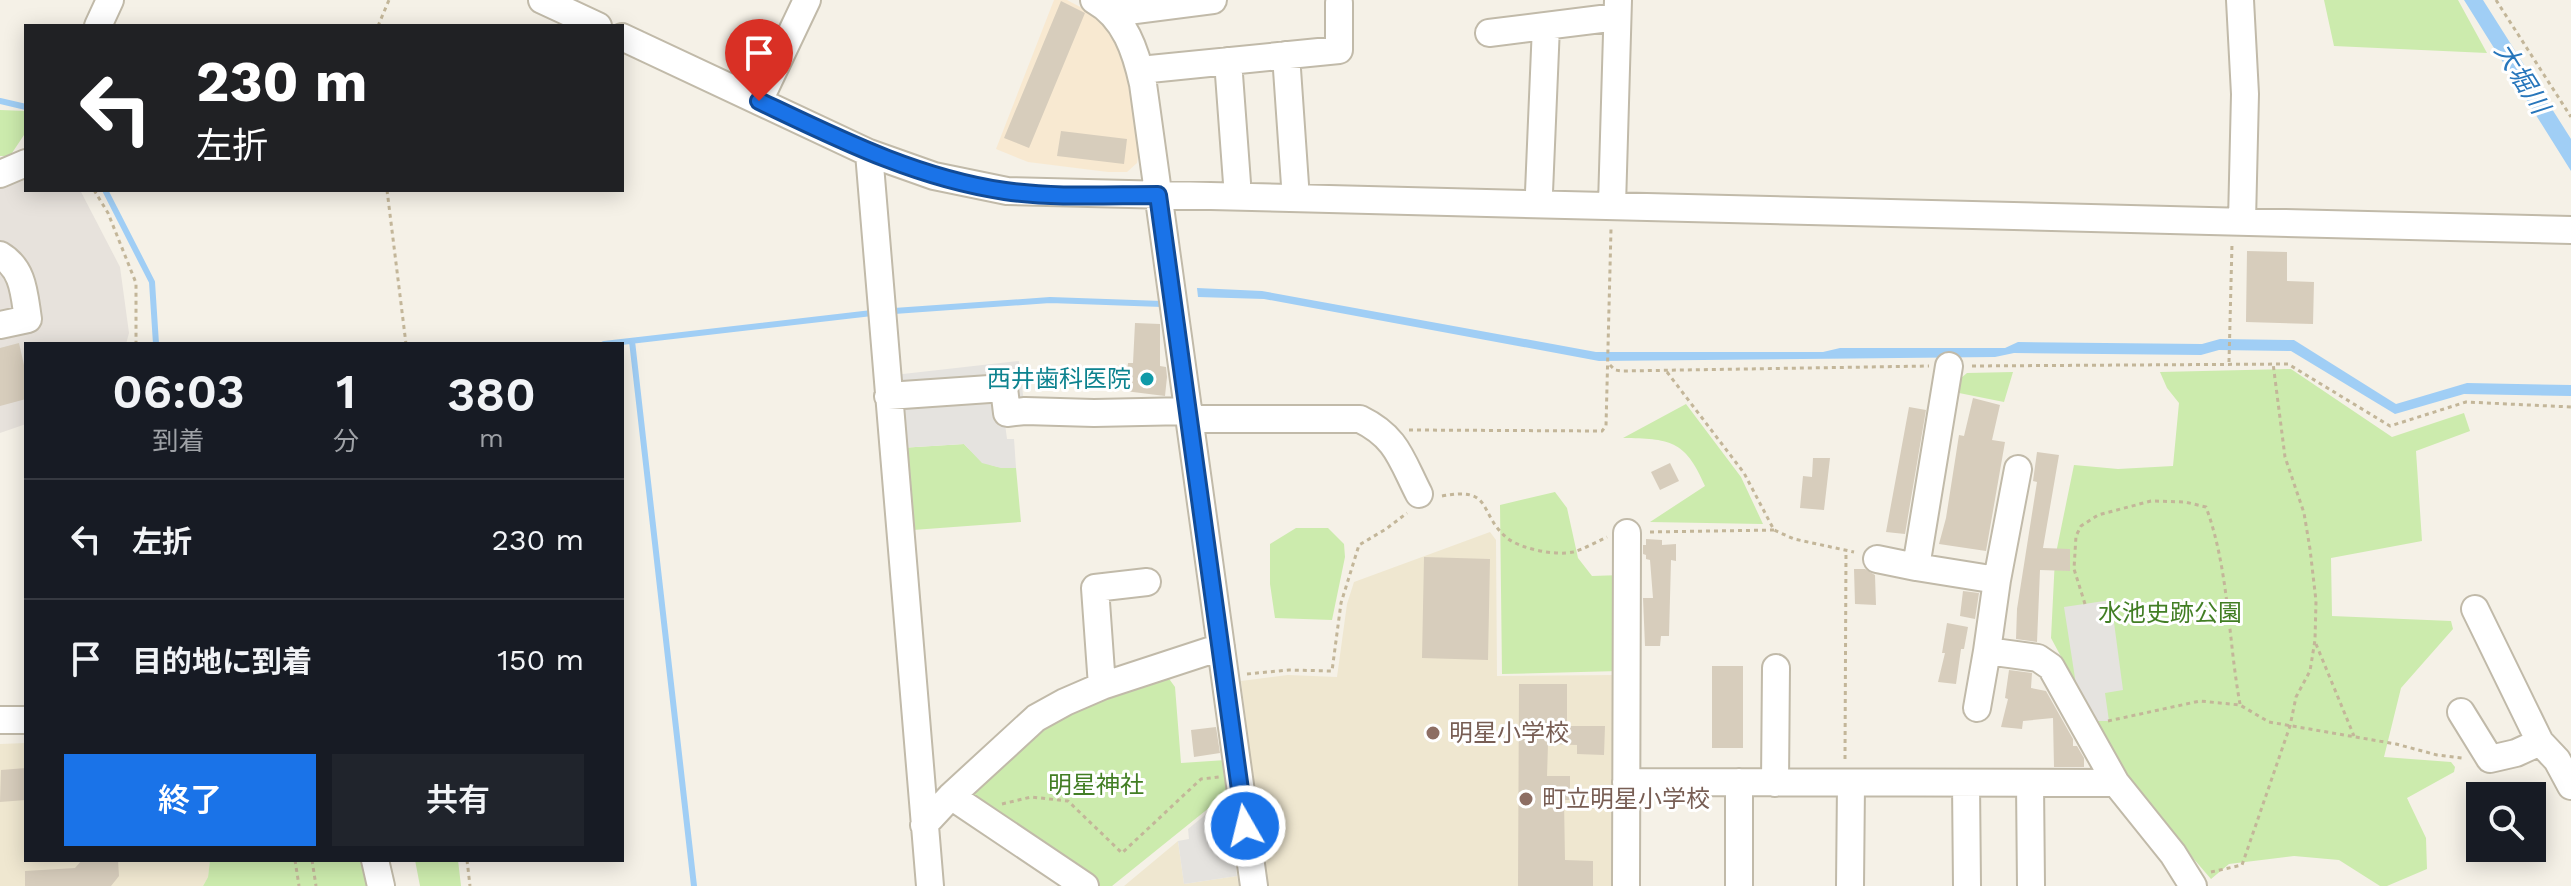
<!DOCTYPE html>
<html lang="ja">
<meta charset="utf-8">
<style>
body{margin:0;font-family:"Work Sans","Noto Sans JP",sans-serif;background:#20242c;color:#f1f3f6;height:100vh;display:flex;flex-direction:column;font-size:30px;white-space:nowrap}
*{box-sizing:border-box;margin:0}
p{font-size:26px;color:#9ea1a6}
.icon{flex:none;width:44px;height:44px;fill:none;stroke:currentColor;stroke-width:2;stroke-linecap:round;stroke-linejoin:round}
.map{position:relative;flex:1;overflow:hidden}
.panel{position:absolute;left:24px;top:342px;width:600px;height:520px;display:flex;flex-direction:column;background:#171b24;border-radius:0px;box-shadow:0 4px 20px #0003}
.panel>*{flex:none}
.banner{position:absolute;left:24px;top:24px;width:600px;height:168px;border-radius:0px;box-shadow:0 4px 20px #0003;background:#202124;color:#fff;overflow:hidden}
.controls{position:absolute;left:2466px;top:782px;display:grid;gap:16px}
.controls a{display:grid;place-items:center;width:80px;height:80px;border-radius:0px;background:#171b24;box-shadow:0 4px 20px #0003;font-size:40px}
.pin{position:absolute;display:grid;place-items:center;width:68px;height:68px;color:#fff;margin:-82px -34px;border-radius:50% 50% 50% 0;rotate:-45deg;box-shadow:0 0 8px #0007}
.pin .icon{rotate:45deg}
.me{position:absolute;width:88px;margin:-44px;rotate:352deg;stroke-linejoin:round;filter:drop-shadow(0 0 6px #0008)}
.turn{display:flex;align-items:center;gap:28px;height:168px;padding:0 40px;font-size:36px}
.turn .icon{width:104px;height:104px;stroke-width:2.5}
.turn b{display:block;font-size:56px;line-height:68px}
.eta{display:flex;justify-content:space-evenly;align-items:center;height:136px;text-align:center}
.eta b{font-size:48px;font-weight:600;line-height:56px}
.button{display:flex;gap:16px;margin-top:auto;padding:16px 40px}
.button a{flex:1;height:92px;border-radius:0px;background:#1a73e8;color:#fff;font-size:32px;font-weight:600;line-height:92px;text-align:center}
.button a+a{background:#20242c;color:#f1f3f6}
ul{padding:0;list-style:none}
li{display:flex;align-items:center;gap:24px;height:120px;padding:0 40px;border-top:2px solid #363941}
li div{flex:1}
li b{display:block;font-size:30px}
li em{font-style:normal}
.map>svg:first-child{display:block}
</style>
<div class="map">
<svg width="2571" height="886" viewBox="0 0 2571 886">
<rect width="100%" height="100%" fill="#f5f1e7"/>
<!-- commercial -->
<path fill="#f8e9d1" d="M1054 0H1067L1101 18 1117 35 1128 61 1139 151 1137 163 1127 172H1108L1028 162 996 149Z"/>
<!-- industrial -->
<path fill="#e7e2dc" d="M26 148V190H80L120 267 129 333 126 344H26V424L0 433V162L20 155Z"/>
<!-- education -->
<path fill="#efe7d0" d="M1490 532 1496 540 1497 676 1618 675V886H1266L1241 681 1288 675 1337 677 1347 604 1354 582Z
M26 743V860H210L208 877 203 886H0V744Z
M1178 841 1184 884 1237 876 1239 886H1124Z"/>
<!-- green -->
<path fill="#ccebad" d="M2324 0H2458L2487 53 2334 46Z
M0 110 26 111V132L10 156H0Z
M2291 369 2392 437 2464 413 2470 431 2416 451 2422 541 2331 558 2332 616 2451 621 2453 629 2401 688 2384 757 2451 762 2455 767 2454 772 2407 798 2426 838 2427 869 2387 886H2380L2339 860 2294 856 2229 864 2211 879 2130 785 2051 638 2055 558 2074 465 2118 469 2173 466 2179 403 2167 388 2160 372Z
M2013 372 2004 402 1954 392 1955 383 1967 373Z
M1686 404 1741 477 1763 524 1650 522 1705 486C1685 439 1669 439 1623 438Z
M964 444C983 463 989 468 1016 468L1021 522 913 530 900 448Z
M1555 492 1567 508 1578 558 1592 576 1622 575 1619 671 1502 674 1500 505Z
M1296 528H1328L1344 544 1345 557 1332 620 1275 618 1270 584V544Z
M1159 665 1175 687 1181 763 1226 760 1230 791 1112 886H1085L951 796 1036 718Z
M210 860H363L369 886H203L208 877Z
M415 860H458L461 886H420Z"/>
<!-- parking -->
<path fill="#e5e3df" d="M1019 361 1026 420 1005 424 1007 439H1014L1016 468H1001L982 463 964 444 900 448 894 375Z
M2111 600 2123 690 2105 693 2109 721H2095L2080 691H2077L2064 607Z
M1227 797 1237 876 1184 884 1178 841 1189 839 1188 829Z"/>
<!-- water -->
<path fill="#a0cef5" d="M2464 0H2483L2571 139V171Z
M1197 288 1262 291 1596 352H1823L1840 348H2005L2018 342 2202 344 2220 339 2294 340 2396 404 2467 383 2571 385V396L2464 394 2395 414 2291 351 2219 350 2201 355 2014 353 1995 357 1599 361 1264 299 1198 297Z"/>
<g fill="none" stroke-linecap="round" stroke-linejoin="round">
<!-- stream -->
<path stroke="#a0cef5" stroke-width="6" d="M0 101 26 107
M105 190 152 282 156 344
M894 311 1050 300 1162 304
M632 341 694 886
M604 344 872 313"/>
</g>
<!-- building -->
<path fill="#d7cdbc" d="M1061 1 1085 13 1029 148 1004 138Z
M1061 131 1127 139 1124 164 1057 156Z
M2247 251 2287 252V281L2314 282 2313 324 2246 322Z
M1135 323 1160 324V366L1166 367 1167 377 1165 396 1125 391 1128 363H1133Z
M19 343 26 374V399L0 406V348Z
M1973 398 2000 405 1992 440 2005 442 1986 551 1939 544 1946 518 1959 435 1964 436Z
M1909 407 1926 410 1905 534 1886 532Z
M2037 452 2059 455 2043 548 2070 549V571L2040 570 2037 642 2016 639 2017 609 2037 482 2033 481Z
M1813 458H1830L1824 510 1800 508 1803 476 1812 477Z
M1670 463 1679 481 1660 490 1651 472Z
M1646 539 1662 540V545L1676 544V561L1671 560 1669 636H1661L1660 646H1645L1643 598H1653L1650 560 1646 559V555L1643 554V545H1646Z
M1424 557 1490 559 1488 660 1422 658Z
M1854 569H1865L1875 575 1876 605 1855 604Z
M1963 591 1979 593 1975 619 1960 616Z
M1947 623 1968 627 1964 649H1961L1956 684 1938 682 1945 653H1942Z
M1712 666H1743V748H1712Z
M2009 670 2032 673 2031 688 2046 691 2073 739V746H2077L2084 758V767H2054L2053 718 2023 721 2022 729 2001 727 2008 699 2005 698Z
M1519 684H1567V726H1605L1604 755 1577 754V745L1548 744 1547 776H1570V800H1564L1565 860 1593 861V886H1518Z
M1216 727 1220 753 1194 757 1191 730Z
M26 768V800L0 802 1 770Z
M82 860H118L119 876 111 886H25V871L75 868Z"/>
<g fill="none" stroke-linecap="round" stroke-linejoin="round">
<defs>
<path id="minor" d="M542 0 598 26
M1094 0C1125 17 1136 52 1143 84L1254 886
M2240 0 2245 94 2242 221
M1112 13 1213 0
M98 26 110 0
M1489 33 1617 17
M622 37 869 153 934 176 1007 191 2571 230
M1286 55 1295 185
M1228 61 1237 183
M1140 70 1339 50V3
M759 101 807 0
M869 153 930 886
M0 174 26 163
M1539 192 1546 26
M1612 205 1618 0
M0 255C24 269 24 294 28 319L0 325
M1949 366 1916 567 1997 580 1987 651 2038 658 2051 667 2116 783 2173 854 2193 886
M888 396 1004 388 1007 413 1025 411 1094 413 1189 411
M1190 419H1360C1397 437 1401 459 1419 494
M1877 559 1916 567
M1997 580 2018 469
M2475 609 2540 742 2557 760 2571 786
M1102 686 1095 588 1147 582
M1977 708 1987 651
M2461 712 2490 759 2516 753 2540 742
M0 720H26
M1626 782 2116 783
M1775 783 1776 668
M1966 783 1967 886
M2030 783 2031 886
M951 796 1085 886
M924 825 951 796 1036 718 1065 702 1102 686 1221 647
M375 860 381 886
M1626 886 1627 533
M1739 886V782
M1850 886 1851 784"/>
</defs>
<!-- minor casing -->
<use href="#minor" stroke="#c1baa9" stroke-width="30"/>
<!-- path -->
<path stroke="#c3b699" stroke-width="3" stroke-dasharray="4 4" stroke-linecap="butt" d="M2496 0 2571 117
M378 26 389 0
M94 190 108 213 136 283V344
M387 190 406 344
M2229 362 2232 244
M1610 365 1615 370 1622 371 1929 366
M1972 366 2288 364 2390 426 2466 402 2571 407
M1667 372 1744 473 1774 530 1794 539 1854 552
M1409 430 1602 431 1606 426 1611 229
M1442 496C1494 486 1478 514 1507 538 1521 549 1556 556 1573 552 1584 549 1596 542 1607 537
M1650 532 1774 530
M2085 604 2074 569 2076 536 2081 526 2098 515 2151 501 2185 502 2206 507C2229 569 2228 639 2240 704
M2316 644 2354 736
M1247 674 1289 670 1332 671 1341 603 1359 545 1386 529 1407 513
M2108 721 2200 701 2240 705 2269 722 2396 744 2437 755 2462 758
M1845 759 1846 551
M1002 804 1031 797 1068 801 1122 853 1201 779 1219 777
M295 860 299 886
M312 860 316 886
M467 860 470 886
M2211 872 2242 865 2290 726 2296 697 2310 671 2315 640 2316 601 2310 549 2304 513 2285 457 2273 363"/>
<!-- minor -->
<use href="#minor" stroke="#fff" stroke-width="26"/>
</g>
<g fill="none" stroke-linecap="round" stroke-linejoin="round">
<defs>
<path id="route" d="M759 101C839 139 916 178 1005 191 1055 198 1107 195 1158 195L1245 826"/>
</defs>
<!-- route casing -->
<use href="#route" stroke="#114b97" stroke-width="20"/>
<!-- route -->
<use href="#route" stroke="#1a73e8" stroke-width="14"/>
</g>
<!-- markers -->
<circle fill="#0f9aa8" stroke="#fff" stroke-width="3" cx="1147" cy="379" r="8"/>
<g fill="#8d6e63" stroke="#fff" stroke-width="3">
<circle cx="1433" cy="733" r="8"/>
<circle cx="1526" cy="799" r="8"/>
</g>
<g text-anchor="middle" stroke-width="6" stroke-linejoin="round" paint-order="stroke">
<!-- culture labels -->
<g font-size="24" fill="#0d838f" stroke="#fff" text-anchor="end">
<text x="1131" y="387">西井歯科医院</text>
</g>
<!-- park labels -->
<g font-size="24" fill="#427e24" stroke="#fff">
<text x="2170" y="621">水池史跡公園</text>
<text x="1096" y="793">明星神社</text>
</g>
<!-- education labels -->
<g font-size="24" fill="#785e54" stroke="#fff" text-anchor="start">
<text x="1449" y="741">明星小学校</text>
<text x="1542" y="807">町立明星小学校</text>
</g>
<!-- water labels -->
<g font-size="26" font-style="italic" fill="#2776bb" stroke="#fff">
<text transform="translate(2522 78) rotate(58)" y="9">大堀川</text>
</g>
</g>
</svg>
<div class="controls">
<a><svg class="icon" aria-label="search" viewBox="0 0 24 24"><circle cx="10" cy="10" r="6"/><path d="M15 15l6 6"/></svg></a>
</div>
<div class="pin" style="left:759px;top:101px;background:#d93025"><svg class="icon" aria-label="arrive" viewBox="0 0 24 24"><path d="M6 21V4h12l-3 4 3 4H6"/></svg></div>
<svg class="me" style="left:1245px;top:826px" viewBox="-20 -20 40 40"><circle r="17" fill="#1a73e8" stroke="#fff" stroke-width="3"/><path d="M0-11L8 9 0 5-8 9z" fill="#fff"/></svg>
<div class="banner">
<div class="turn"><svg class="icon" aria-label="left" viewBox="0 0 24 24"><path d="M17 20v-9H6M10 6l-5 5 5 5"/></svg><div><b>230 m</b>左折</div></div>
</div>
<section class="panel">
<div class="eta">
<div><b>06:03</b><p>到着</p></div>
<div><b>1</b><p>分</p></div>
<div><b>380</b><p>m</p></div>
</div>
<ul>
<li><svg class="icon" aria-label="left" viewBox="0 0 24 24"><path d="M17 20v-9H6M10 6l-5 5 5 5"/></svg><div><b>左折</b></div><em>230 m</em></li>
<li><svg class="icon" aria-label="arrive" viewBox="0 0 24 24"><path d="M6 21V4h12l-3 4 3 4H6"/></svg><div><b>目的地に到着</b></div><em>150 m</em></li>
</ul>
<div class="button"><a>終了</a><a>共有</a></div>
</section>
</div>
